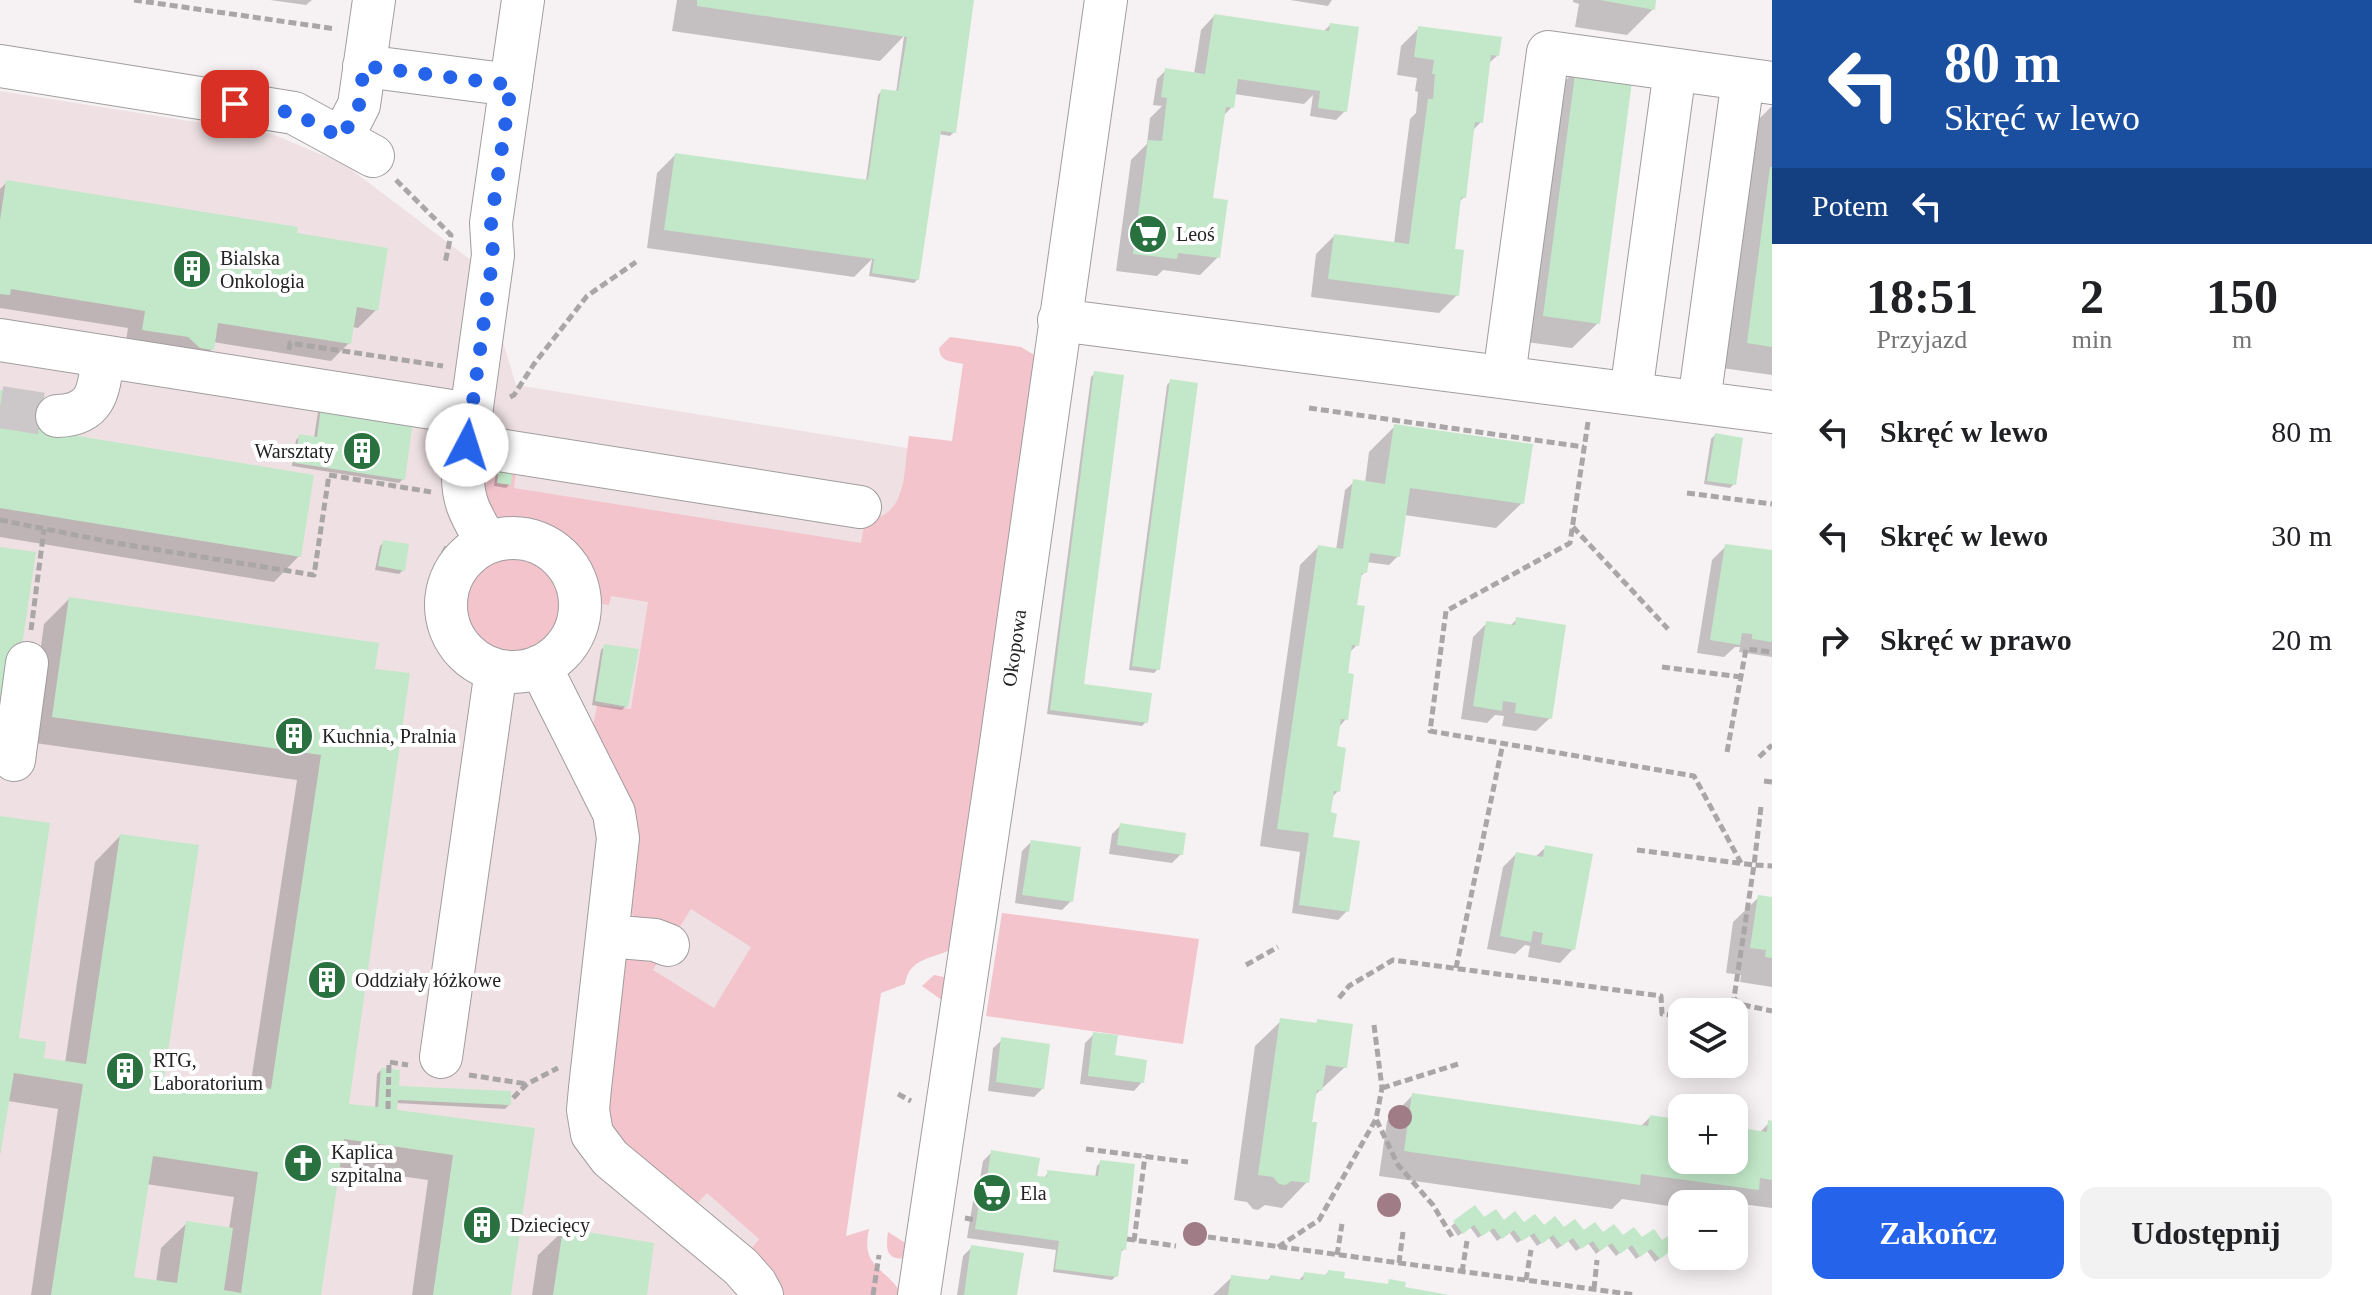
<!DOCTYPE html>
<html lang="pl">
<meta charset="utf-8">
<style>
body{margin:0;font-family:Georgia,serif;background:#f2f2f2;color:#202124;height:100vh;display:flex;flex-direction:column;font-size:30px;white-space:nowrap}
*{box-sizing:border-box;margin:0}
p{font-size:26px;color:#757577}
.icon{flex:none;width:44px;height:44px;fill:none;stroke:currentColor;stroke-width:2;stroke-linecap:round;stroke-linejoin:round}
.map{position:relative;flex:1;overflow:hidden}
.panel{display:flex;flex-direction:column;background:#fff;width:600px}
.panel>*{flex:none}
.guide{background:#1a4fa0;color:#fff;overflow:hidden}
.fabs{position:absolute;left:1668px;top:998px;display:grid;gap:16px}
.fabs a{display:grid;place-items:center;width:80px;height:80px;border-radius:16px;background:#fff;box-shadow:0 4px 20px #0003;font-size:40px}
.pin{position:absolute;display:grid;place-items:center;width:68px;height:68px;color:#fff;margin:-34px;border-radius:16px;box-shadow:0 4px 12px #0006}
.me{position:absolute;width:88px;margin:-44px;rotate:5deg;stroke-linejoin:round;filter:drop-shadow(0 0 6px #0008)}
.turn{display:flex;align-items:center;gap:28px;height:168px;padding:0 40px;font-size:36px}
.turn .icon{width:104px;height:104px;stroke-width:2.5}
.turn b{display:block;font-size:56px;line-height:68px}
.then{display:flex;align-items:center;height:76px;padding:0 40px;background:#0003;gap:16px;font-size:30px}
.eta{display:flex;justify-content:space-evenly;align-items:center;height:136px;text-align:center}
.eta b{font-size:48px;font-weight:800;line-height:56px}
.button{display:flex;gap:16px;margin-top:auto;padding:16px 40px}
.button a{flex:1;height:92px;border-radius:16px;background:#2563eb;color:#fff;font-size:32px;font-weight:800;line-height:92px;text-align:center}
.button a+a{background:#f2f2f2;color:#202124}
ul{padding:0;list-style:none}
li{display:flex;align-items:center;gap:24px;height:104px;padding:0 40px}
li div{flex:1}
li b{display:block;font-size:30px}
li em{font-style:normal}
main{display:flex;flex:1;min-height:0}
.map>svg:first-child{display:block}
</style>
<main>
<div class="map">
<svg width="1772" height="1295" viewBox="0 0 1772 1295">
<rect width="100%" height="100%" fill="#f6f1f2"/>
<!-- built -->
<path fill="#efe1e3" d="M0 91 272 134 344 164 480 267 516 385 926 451 797 1295H0Z"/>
<!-- green -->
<path fill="#f3c4cc" d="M950 337 1021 347 1036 356 950 950C931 959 909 958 905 984L881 993 846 1236 869 1229C860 1269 887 1267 902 1295H774L745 1257 759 1239 707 1193 691 1210 605 1133 620 963 631 952 664 951 653 970 714 1008 751 947 691 909 674 936C655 929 636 925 627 906L591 737 597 705 631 709 648 602 611 596 609 605 597 603C597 566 568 533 533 524 516 520 500 521 485 510L478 463 517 464 514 488 861 543 865 520C909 517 903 471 909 436L952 441 963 364C952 361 940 363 939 348Z
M463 604a51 51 0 1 1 102 0a51 51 0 1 1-102 0Z
M1002 913 1199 939 1183 1044 986 1016Z
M934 975 944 977 950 986 913 1250 905 1258C885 1261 886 1247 888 1232L907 1244 943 1001 922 986Z"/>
<!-- shadow -->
<path fill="#0003" fill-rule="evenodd" d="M270 0H312L306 5Z
M677 0H972L954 132 950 136 938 134 918 279 914 283 869 276 872 259 854 277 647 248 657 173 675 155 866 181 878 95 882 91 896 93 904 36 880 61 672 31Z
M1290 0H1332L1328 6Z
M1573 0H1654L1653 9 1627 35 1575 27 1579 4 1573 2Z
M1214 16 1323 32 1330 25 1345 111 1336 120 1310 116 1313 95 1304 104 1234 94 1232 107 1223 116 1211 199 1218 257 1200 275 1163 270 1157 276 1116 271 1131 160 1147 144 1150 118 1162 106 1153 105 1157 79 1166 70 1194 74 1201 30Z
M1419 28 1498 55 1488 64 1481 122 1472 131 1464 197 1459 202 1453 250 1457 295 1439 313 1311 297 1316 254 1334 236 1394 244 1410 119 1416 113 1418 92 1415 91 1417 78 1397 75 1401 46Z
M1577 69 1598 323 1572 348 1518 341 1552 94Z
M1772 106V375L1722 368 1755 123Z
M7 182 295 235 376 310 358 328 351 327 349 343 331 361 213 342 212 349 194 367 125 347 128 328 0 308V189Z
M1095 373 1082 686 1146 722 1142 726 1047 714 1091 377Z
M1171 381 1158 669 1154 673 1129 670 1167 385Z
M0 392 52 434 299 556 274 582 0 537Z
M322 408 403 479 399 483 292 466 296 440 300 436 314 438 318 412Z
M1395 426 1522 503 1496 528 1404 515 1398 556 1389 565 1366 562 1365 572 1359 578 1355 606 1357 645 1349 653 1346 719 1338 728 1334 748 1338 791 1331 798 1329 814 1331 838 1347 911 1338 920 1292 913 1300 852 1260 846 1300 565 1318 547 1336 550 1345 490 1354 482 1365 483 1369 452Z
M1715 435 1734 484 1730 488 1704 484 1711 439Z
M500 467 510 484 506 488 494 486 496 471Z
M384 542 403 570 399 574 375 570 380 546Z
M1725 547 1772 553V657L1739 652 1740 647H1735L1724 657 1697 653 1712 560Z
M69 599 373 671 346 1105 375 1109 377 1074 381 1070 397 1088 509 1105 505 1109 396 1103 395 1112 533 1130 509 1295H412L428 1180 338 1167 319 1295H31L58 1109 8 1101 0 1154V818L17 1040 42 1060 65 1063 95 862 120 836 162 1080 208 1087 212 1082 250 1088 297 780 28 742 44 624ZM146 1184 234 1197 229 1229 187 1223 161 1248 156 1282 132 1278Z
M1517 619 1550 718 1536 731 1502 726 1504 716 1495 715 1487 723 1461 719 1473 637 1487 623 1510 626Z
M605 646 626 706 622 710 592 705 601 650Z
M1121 825 1181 854 1172 863 1109 854 1112 834Z
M1031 842 1071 901 1062 910 1015 903 1022 851Z
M1546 847 1573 949 1560 963 1528 957 1530 946 1525 945 1515 954 1487 949 1503 867 1516 854 1535 857Z
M1759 897 1772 899V987L1740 982 1741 975 1726 973 1733 922Z
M1281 1021 1314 1025 1318 1021 1345 1067 1314 1096 1307 1182 1282 1208 1265 1205 1258 1210 1253 1209 1247 1202 1234 1200 1255 1046Z
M1094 1034 1113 1057 1142 1082 1134 1091 1080 1084 1085 1043Z
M1002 1040 1043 1088 1034 1097 988 1091 993 1048Z
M1413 1095 1640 1127 1650 1117 1682 1122V1160H1734V1129L1759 1133 1769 1123H1772V1208L1742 1204 1734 1212V1204H1682V1208L1622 1199 1612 1209 1379 1176 1387 1121Z
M992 1152 1034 1177 1044 1179 1048 1172 1095 1178 1097 1166 1101 1162 1124 1249 1119 1254 1116 1276 1112 1280 1053 1272 1056 1250 967 1238 975 1189 979 1184 983 1161Z
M1484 1220 1642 1240 1675 1247 1655 1262 1647 1251 1636 1259 1627 1247 1616 1256 1607 1245 1596 1254 1588 1243 1576 1251 1568 1241 1557 1249 1549 1238 1537 1246 1529 1235 1517 1243 1509 1232 1497 1241 1489 1230 1478 1238 1470 1227 1458 1236 1451 1226 1455 1223Z
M564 1230 645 1295H532L538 1255Z
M972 1247 1015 1295H957L963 1256Z
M1328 1272 1342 1279 1386 1286 1390 1281 1403 1288 1447 1295H1213L1232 1277 1267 1281 1271 1277 1298 1281 1305 1274 1324 1277Z"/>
<!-- building -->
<path fill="#c2e8c9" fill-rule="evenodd" d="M697 0H974L956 133 941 131 919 280 872 273 874 259 664 230 675 153 868 180 881 89 898 91 907 37 697 6Z
M1600 0H1656L1655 10Z
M1214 14 1329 31 1330 23 1359 27 1347 112 1318 108 1320 91 1238 79 1234 108 1226 107 1213 198 1228 200 1220 258 1178 253 1177 259 1133 254 1148 140 1162 141 1167 98 1161 97 1165 68 1205 74Z
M1418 26 1502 37 1499 56 1491 55 1483 123 1475 122 1466 198 1461 197 1455 249 1464 250 1459 296 1328 279 1334 234 1409 244 1428 99H1433L1435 74H1432L1434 60 1414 57Z
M1576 67 1633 74 1600 324 1543 316Z
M1770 167H1772V347L1747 343Z
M6 180 298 227 297 233 388 248 378 311 357 307 351 344 218 323 214 350 200 348 188 337 142 330 145 311 11 289 10 295 0 294V220Z
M1094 371 1124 375 1084 684 1152 693 1148 723 1050 710Z
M1170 379 1198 383 1160 670 1132 666Z
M0 390 59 400 54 432 314 475 301 557 0 508Z
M321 406 413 421 405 480 295 463 299 434 317 437Z
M1394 424 1533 444 1524 504 1410 488 1400 557 1370 553 1367 573H1362L1357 605 1365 606 1359 646 1352 645 1348 673 1354 674 1348 720 1341 719 1337 746 1346 748 1340 792 1334 791 1331 812 1337 814 1333 837 1360 841 1349 912 1299 905 1309 833 1277 829 1318 545 1343 549 1353 479 1385 484Z
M1715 433 1743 438 1736 485 1707 481Z
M499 465 513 467 511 485 497 483Z
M383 540 409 544 405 571 378 566Z
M1725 544 1772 550V642L1752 639V634L1742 633 1740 645 1710 640Z
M0 547 36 552 7 745 0 744Z
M69 597 379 643 375 669 410 673 349 1104 378 1107 381 1068 400 1070 399 1086 511 1091V1105L398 1100 397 1110 535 1128 511 1295H433L453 1155 344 1139 321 1295H51L83 1084 14 1073 0 1155V816L50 823 19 1038 46 1042 44 1058 86 1064 120 834 199 845 164 1078 211 1085 212 1080 271 1089 321 755 52 717ZM153 1156 258 1172 241 1293 224 1290 233 1228 186 1221 177 1283 134 1277Z
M1516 617 1566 625 1552 719 1515 713 1516 703 1503 701 1502 711 1473 706 1486 621 1515 625Z
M604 644 639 649 628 707 595 701Z
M1120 823 1186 833 1183 855 1117 845Z
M1031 840 1081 847 1073 902 1022 895Z
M1545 845 1593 854 1575 950 1541 944 1543 933 1533 931 1531 942 1500 936 1516 852 1543 857Z
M1758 895 1772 897V958L1765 957 1766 950 1750 948Z
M1280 1018 1317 1023V1019L1353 1024 1347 1068 1326 1065 1322 1091 1317 1090 1312 1122H1317L1309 1183 1292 1181 1285 1185 1279 1184 1273 1177 1258 1175Z
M1093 1032 1118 1035 1115 1055 1147 1060 1144 1083 1088 1076Z
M1001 1037 1050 1044 1044 1089 996 1082Z
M1412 1093 1648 1126 1650 1115 1682 1120V1160H1734V1127L1767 1132 1768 1120 1772 1121V1180L1760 1178 1759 1190 1641 1174 1640 1185 1404 1151Z
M991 1150 1040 1158 1037 1176 1047 1177V1170L1098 1176 1100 1160 1135 1164 1126 1250 1122 1249 1118 1277 1055 1269 1059 1241 975 1229 983 1178H987Z
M1475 1205 1484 1217 1496 1209 1504 1220 1515 1211 1524 1222 1535 1214 1544 1225 1555 1216 1564 1227 1575 1219 1584 1230 1595 1222 1603 1232 1614 1224 1623 1235 1634 1227 1642 1237 1654 1229 1662 1240 1673 1233 1681 1243 1660 1259 1651 1249 1640 1257 1632 1245 1620 1254 1612 1243 1600 1251 1593 1241 1581 1249 1573 1238 1562 1246 1553 1235 1542 1244 1534 1233 1522 1241 1514 1230 1502 1239 1494 1228 1482 1236 1474 1225 1463 1234 1453 1221Z
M563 1228 654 1243 647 1295H553Z
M971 1245 1024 1253 1017 1295H964Z
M1328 1270 1345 1272 1344 1278 1388 1284 1389 1279 1406 1282 1405 1287 1449 1295H1228L1231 1275 1270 1280V1275L1303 1280 1304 1272 1327 1275Z"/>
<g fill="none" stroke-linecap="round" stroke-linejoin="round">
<!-- minor-tunnel -->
<path stroke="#ccc8c9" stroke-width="42" stroke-dasharray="42 21" stroke-linecap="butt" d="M0 407 57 416"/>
<defs>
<path id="minor" d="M0 66 294 113 373 156
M364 66 511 85
M342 138 359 105 374 0
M1059 320 1772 412
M0 340 470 414
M1504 376 1548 52 1772 83
M1631 393 1675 70
M1699 402 1743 79
M57 416C98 415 99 389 103 356
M467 445 860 507
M446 605a67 67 0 1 1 134 0a67 67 0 1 1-134 0Z
M487 543C472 516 462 503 463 472L493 255 491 223 523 0
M540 666 614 813 618 838 590 1088 588 1110 592 1134 610 1158 741 1267 756 1284 762 1295
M14 760 27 663
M607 936 655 940 668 945
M441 1057 496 670
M919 1295 1000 750 1106 0"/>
</defs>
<!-- minor casing -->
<use href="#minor" stroke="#a19d9e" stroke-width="44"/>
<!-- path -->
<path stroke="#aaa6a7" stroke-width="5" stroke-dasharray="8 4" stroke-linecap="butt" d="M134 0 336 29
M396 180 451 235 445 263
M289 350 290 343 443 366
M510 397 514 395 534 364 587 296 636 262
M1309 408 1584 447
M1588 422 1570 543 1446 611 1430 731 1694 776 1741 863
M1687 493 1772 504
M0 520 116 543 314 575 329 475 431 492
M1573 527 1668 629
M447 547C443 554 438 562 435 570 420 607 429 644 459 670
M31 630 44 529
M1662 667 1741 677
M1727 752 1746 649 1772 652
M1759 757 1772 745
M1764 781 1772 782
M1761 807 1754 865 1772 866
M1637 850 1754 865 1734 998 1739 1004 1772 1011
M1246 965 1278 947
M1456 968 1503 743
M1339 998 1349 986 1393 960 1661 996 1662 1014 1682 1016
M1728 1012 1730 1003 1738 1004
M1374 1025 1382 1088 1376 1119 1398 1165 1433 1205 1454 1240
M469 1075 527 1084
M1382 1088 1458 1064
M898 1094 911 1101
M513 1098 527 1084 558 1068
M388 1109 389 1062 408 1065
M1086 1149 1188 1162
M965 1218 976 1220
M1208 1237 1636 1295
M1127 1239 1176 1246
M1134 1241 1145 1156
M1278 1247 1319 1220 1376 1119
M1337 1255 1342 1224
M1399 1263 1403 1232
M1462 1272 1467 1241
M1526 1280 1531 1250
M1594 1289 1597 1260
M873 1295 879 1255"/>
<!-- minor -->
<use href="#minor" stroke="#fff" stroke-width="42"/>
</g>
<!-- trees -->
<g fill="#9f7c86">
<circle cx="1400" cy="1117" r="12"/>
<circle cx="1389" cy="1205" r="12"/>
<circle cx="1195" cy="1234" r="12"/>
</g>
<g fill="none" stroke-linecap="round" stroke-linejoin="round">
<!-- route -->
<path stroke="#2563eb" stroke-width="14" stroke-dasharray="0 25.2" d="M235 104 294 113 342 138 359 105 364 66 511 85 491 223 493 255 467 445"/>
</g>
<!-- icons -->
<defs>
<symbol id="supermarket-disc" viewBox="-11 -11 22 22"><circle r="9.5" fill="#297240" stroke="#fff"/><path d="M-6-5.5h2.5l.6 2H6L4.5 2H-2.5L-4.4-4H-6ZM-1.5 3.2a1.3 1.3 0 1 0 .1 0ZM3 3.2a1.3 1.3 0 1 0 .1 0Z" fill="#fff"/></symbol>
<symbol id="building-disc" viewBox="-11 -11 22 22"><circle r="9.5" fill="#297240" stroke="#fff"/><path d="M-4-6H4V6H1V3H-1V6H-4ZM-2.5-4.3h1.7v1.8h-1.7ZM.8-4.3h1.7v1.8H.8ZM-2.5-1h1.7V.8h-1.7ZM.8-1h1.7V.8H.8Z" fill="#fff"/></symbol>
<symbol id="church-disc" viewBox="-11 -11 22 22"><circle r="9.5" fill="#297240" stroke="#fff"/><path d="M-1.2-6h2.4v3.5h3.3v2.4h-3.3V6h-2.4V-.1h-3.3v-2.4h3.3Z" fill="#fff"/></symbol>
</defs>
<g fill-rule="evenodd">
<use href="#supermarket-disc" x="1126" y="212" width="44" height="44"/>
<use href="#building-disc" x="170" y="247" width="44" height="44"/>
<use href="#building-disc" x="340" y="429" width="44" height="44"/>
<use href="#building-disc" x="272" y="714" width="44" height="44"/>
<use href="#building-disc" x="305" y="958" width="44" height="44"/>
<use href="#building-disc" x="103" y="1049" width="44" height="44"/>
<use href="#church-disc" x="281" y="1141" width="44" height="44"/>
<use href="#supermarket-disc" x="970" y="1171" width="44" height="44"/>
<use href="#building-disc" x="460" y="1203" width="44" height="44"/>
</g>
<g text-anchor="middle" stroke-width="8" stroke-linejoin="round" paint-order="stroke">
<!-- poi labels -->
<g font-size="20" fill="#242223" stroke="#fff" text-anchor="start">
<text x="1176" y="241">Leoś</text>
<text x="220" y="265">Bialska<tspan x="220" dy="23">Onkologia</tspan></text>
<text x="334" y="458" text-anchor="end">Warsztaty</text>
<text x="322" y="743">Kuchnia, Pralnia</text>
<text x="355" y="987">Oddziały łóżkowe</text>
<text x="153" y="1067">RTG,<tspan x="153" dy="23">Laboratorium</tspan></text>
<text x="331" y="1159">Kaplica<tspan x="331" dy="23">szpitalna</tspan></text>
<text x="1020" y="1200">Ela</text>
<text x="510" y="1232">Dziecięcy</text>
</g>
<!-- street labels -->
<g font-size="20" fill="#242223" stroke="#fff">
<text transform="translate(1014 648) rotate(-82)" y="7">Okopowa</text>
</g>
</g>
</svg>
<div class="fabs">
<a><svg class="icon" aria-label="layers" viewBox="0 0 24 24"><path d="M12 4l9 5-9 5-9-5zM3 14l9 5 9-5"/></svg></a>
<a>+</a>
<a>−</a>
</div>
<div class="pin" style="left:235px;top:104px;background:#d93025"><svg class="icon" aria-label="arrive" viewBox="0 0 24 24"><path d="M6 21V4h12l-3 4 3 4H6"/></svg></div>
<svg class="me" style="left:467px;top:445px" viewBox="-20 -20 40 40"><circle r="19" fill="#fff"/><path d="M0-13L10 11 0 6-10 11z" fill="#2563eb"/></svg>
</div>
<section class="panel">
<div class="guide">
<div class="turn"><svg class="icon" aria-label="left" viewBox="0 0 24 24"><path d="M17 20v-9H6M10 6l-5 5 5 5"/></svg><div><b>80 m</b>Skręć w lewo</div></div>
<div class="then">Potem<svg class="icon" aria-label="left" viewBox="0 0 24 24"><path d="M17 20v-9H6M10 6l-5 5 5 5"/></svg></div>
</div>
<div class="eta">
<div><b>18:51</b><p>Przyjazd</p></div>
<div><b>2</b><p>min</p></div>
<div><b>150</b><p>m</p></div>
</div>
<ul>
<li><svg class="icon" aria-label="left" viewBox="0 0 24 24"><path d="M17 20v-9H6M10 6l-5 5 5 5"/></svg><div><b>Skręć w lewo</b></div><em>80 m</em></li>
<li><svg class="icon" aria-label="left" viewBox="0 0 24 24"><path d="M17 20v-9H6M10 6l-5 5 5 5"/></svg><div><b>Skręć w lewo</b></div><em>30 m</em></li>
<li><svg class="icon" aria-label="right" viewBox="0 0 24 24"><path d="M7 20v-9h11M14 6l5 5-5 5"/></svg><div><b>Skręć w prawo</b></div><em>20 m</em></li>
</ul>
<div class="button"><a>Zakończ</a><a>Udostępnij</a></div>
</section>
</main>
